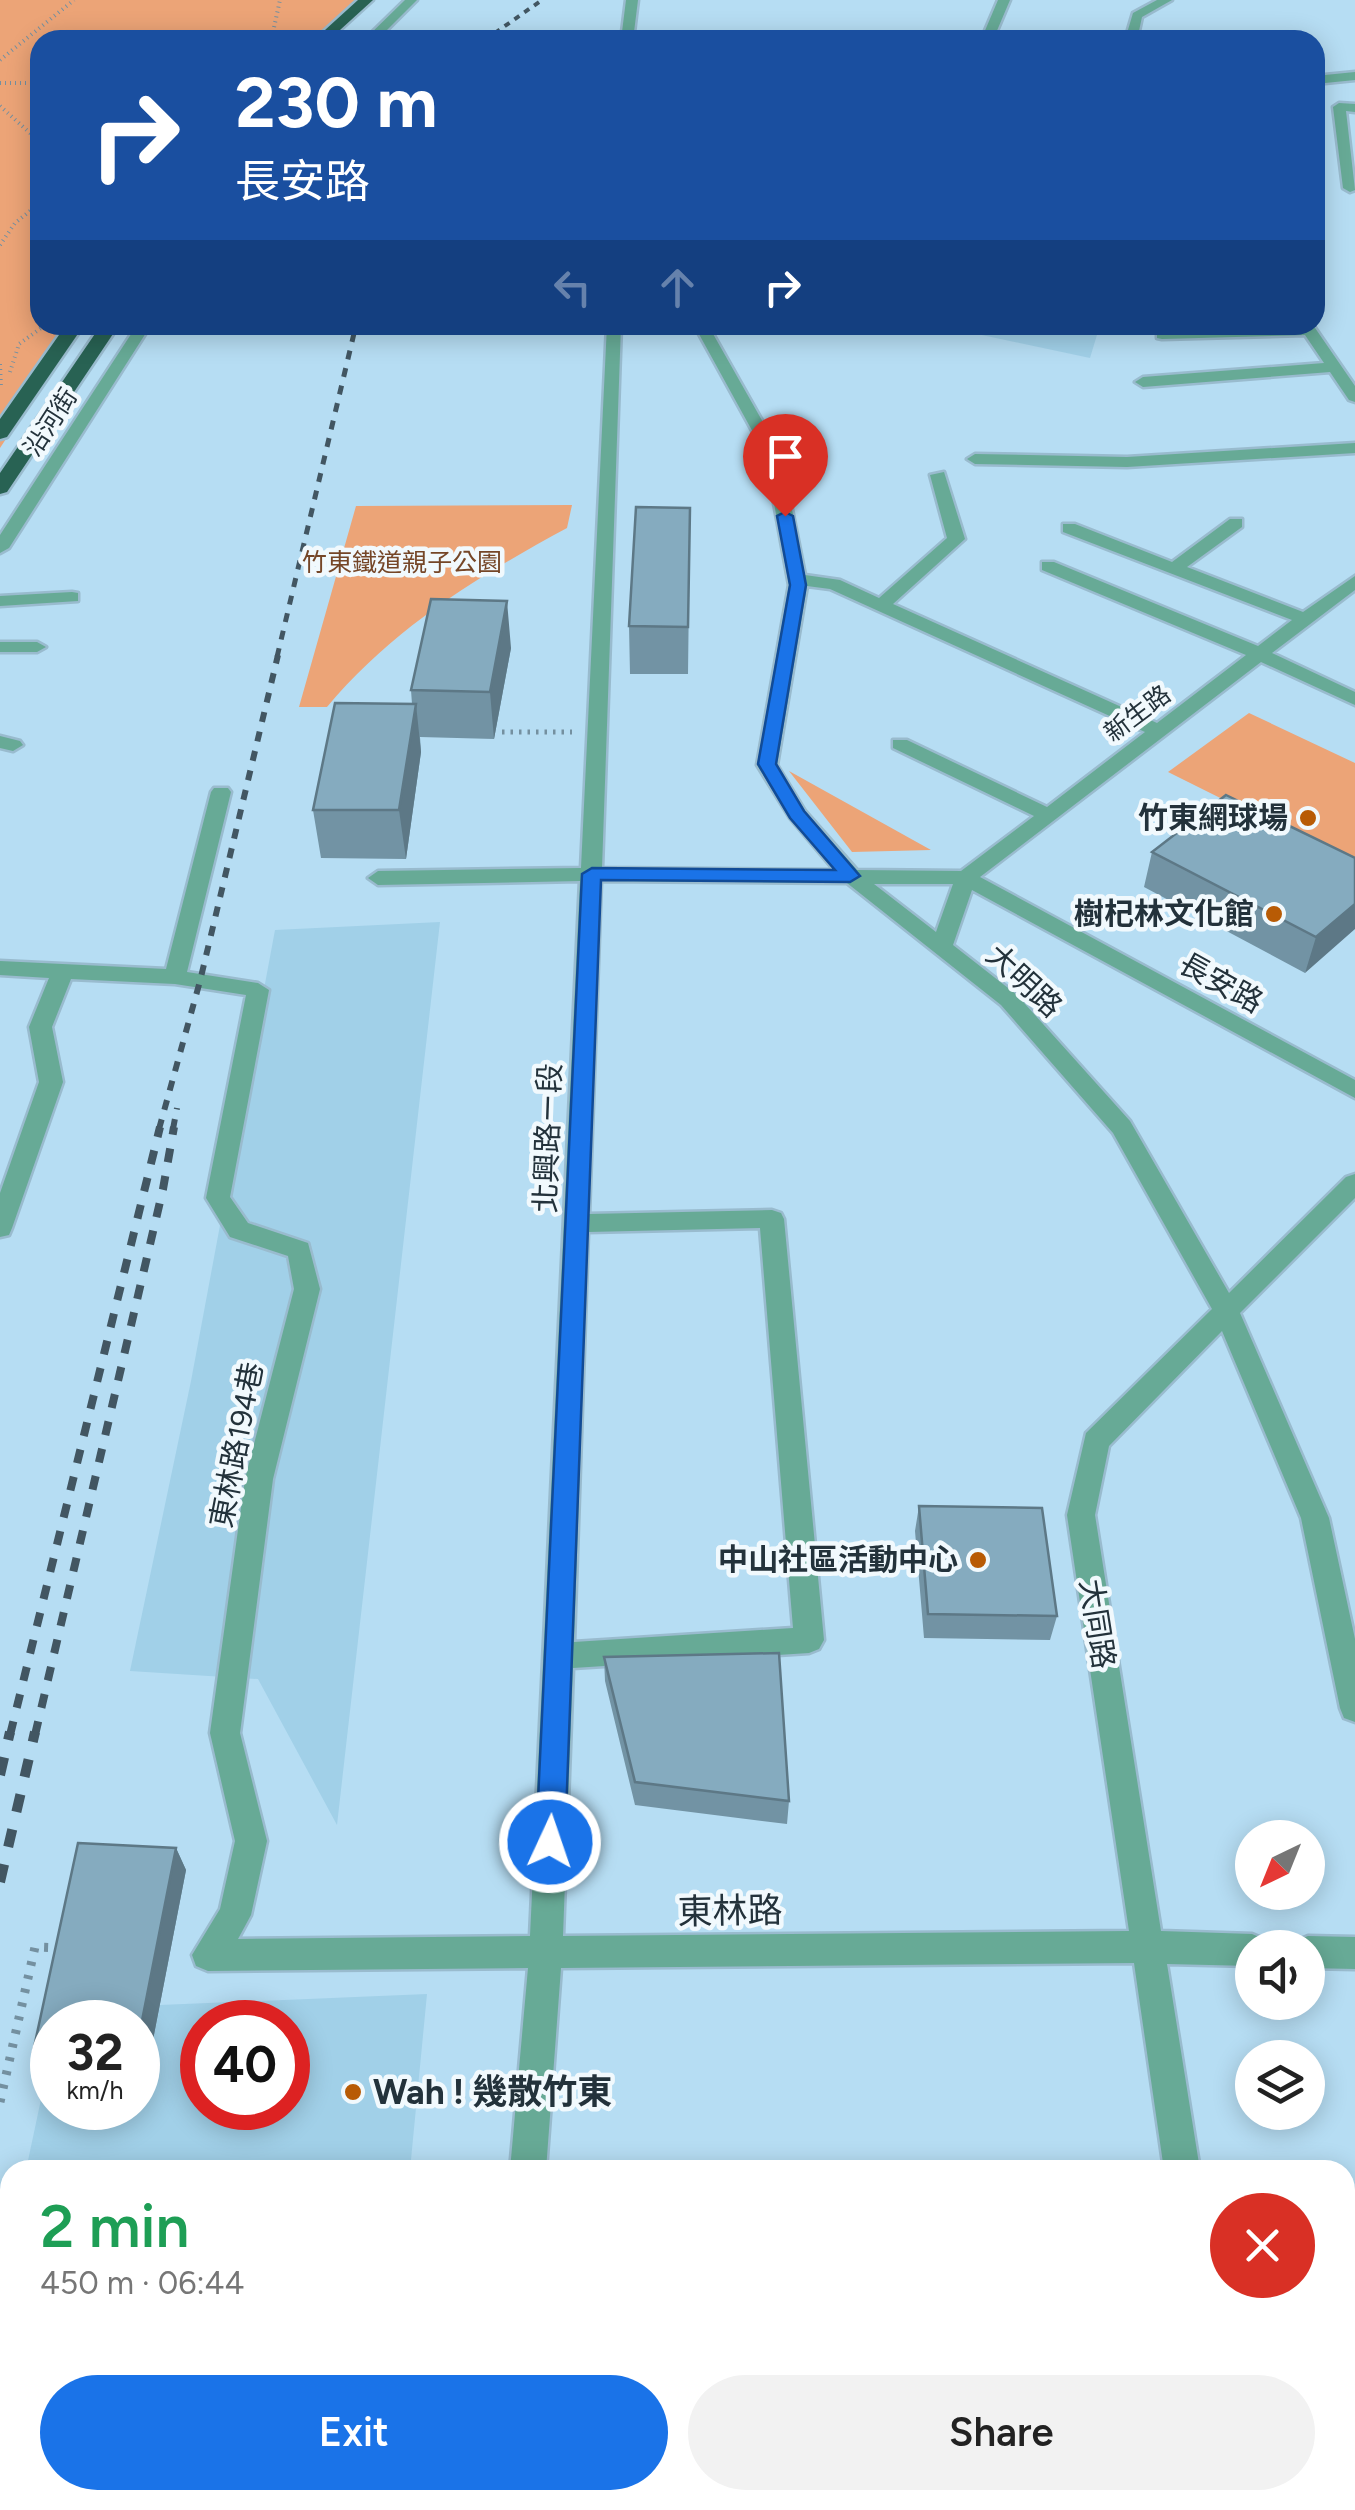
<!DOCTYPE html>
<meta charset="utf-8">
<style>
body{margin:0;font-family:Figtree,"Noto Sans TC",sans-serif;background:#f2f2f2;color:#222;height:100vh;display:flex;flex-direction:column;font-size:38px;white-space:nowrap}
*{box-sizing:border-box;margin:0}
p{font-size:32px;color:#767676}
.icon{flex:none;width:55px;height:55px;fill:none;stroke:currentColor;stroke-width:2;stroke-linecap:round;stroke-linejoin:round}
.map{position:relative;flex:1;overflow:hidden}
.sheet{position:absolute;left:0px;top:2160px;width:1355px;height:350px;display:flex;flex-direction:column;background:#fff;border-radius:30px 30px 0 0;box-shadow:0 5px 25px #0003}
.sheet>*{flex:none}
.top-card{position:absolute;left:30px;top:30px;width:1295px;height:305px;border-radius:30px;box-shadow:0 5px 25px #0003;background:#1a4fa0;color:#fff;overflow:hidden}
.needle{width:65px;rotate:223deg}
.controls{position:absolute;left:1235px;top:1820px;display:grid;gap:20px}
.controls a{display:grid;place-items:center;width:90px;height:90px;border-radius:50%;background:#fff;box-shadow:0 5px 25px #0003;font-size:50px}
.speed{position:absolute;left:30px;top:2000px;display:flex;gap:20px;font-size:50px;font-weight:700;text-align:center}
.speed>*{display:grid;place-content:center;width:130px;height:130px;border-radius:50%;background:#fff;box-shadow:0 5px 25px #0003;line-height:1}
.speed small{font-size:25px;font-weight:400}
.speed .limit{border:15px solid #d22;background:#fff;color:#111}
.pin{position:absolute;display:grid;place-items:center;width:85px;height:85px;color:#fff;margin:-102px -42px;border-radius:50% 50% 50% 0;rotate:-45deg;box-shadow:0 0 10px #0007}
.pin .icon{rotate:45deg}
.me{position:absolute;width:110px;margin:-55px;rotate:3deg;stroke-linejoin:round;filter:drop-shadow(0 0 8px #0008)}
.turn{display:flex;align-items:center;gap:35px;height:210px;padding:0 40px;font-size:45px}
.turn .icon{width:130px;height:130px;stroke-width:2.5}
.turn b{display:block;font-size:70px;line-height:85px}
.lanes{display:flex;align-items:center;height:95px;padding:0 40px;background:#0003;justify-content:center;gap:50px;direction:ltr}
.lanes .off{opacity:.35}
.round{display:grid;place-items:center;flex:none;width:105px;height:105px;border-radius:52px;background:#f2f2f2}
.headline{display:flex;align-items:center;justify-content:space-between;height:170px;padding:0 40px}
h1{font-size:60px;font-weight:600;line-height:75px;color:#1e9e55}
.cta{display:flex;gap:20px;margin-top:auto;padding:20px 40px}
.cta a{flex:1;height:115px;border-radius:60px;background:#1a73e8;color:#fff;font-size:40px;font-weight:600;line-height:115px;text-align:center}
.cta a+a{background:#f2f2f2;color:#222}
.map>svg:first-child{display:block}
</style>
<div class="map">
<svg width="1355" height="2510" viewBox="0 0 1355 2510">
<rect width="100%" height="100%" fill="#b6ddf3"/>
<!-- built -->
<path fill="#a1d0e8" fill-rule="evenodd" d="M935 325H1100L1090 358Z
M440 922 337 1825 258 1679 130 1671 191 1381 275 930Z
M427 1994 410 2170H26L47 2071H52V2108H138V2076H146L160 2005ZM202 2022H288V2108H202Z
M10 2249V2500H379L378 2510H0V2297Z"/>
<!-- green -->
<path fill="#eca477" d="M0 0H365L319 40H40V325H81L0 448Z
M572 505 567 528C478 576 392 629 327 707H299L356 506Z
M1249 713 1355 763V865L1168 772Z
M789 771 931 850 852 852Z"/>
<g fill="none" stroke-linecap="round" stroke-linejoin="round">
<defs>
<path id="minor" d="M405 0H417L377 40H364Z
M626 0H638L633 40H621Z
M998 0H1010L993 40H981Z
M1157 0H1172L1142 17 1137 40H1125L1133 13Z
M1306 36 1310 37 1312 40H1300Z
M1355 72V80L1315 84V76Z
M1339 103 1355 104V112L1346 111 1355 190 1350 192 1343 188 1333 107Z
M137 325H151L9 548 0 553V535Z
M607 325H621L602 868 834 870 790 818 757 765 789 585 765 454 694 325H708L781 454 805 575 840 580 879 598 947 538 930 475 944 472 965 539 893 604 1157 723 1246 655 1042 570V562H1054L1258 646 1292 620 1063 532V524H1075L1172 562 1230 519H1242V527L1187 567 1303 612 1355 576V590L1272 653 1355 692V705L1261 662 980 877 1355 1080V1098L972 890 953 945 1017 995 1130 1121 1229 1293 1346 1177 1355 1174V1198L1240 1313 1329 1518 1355 1639V1722L1344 1718 1340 1708 1301 1518 1222 1331 1109 1446 1095 1515 1161 1931 1252 1934 1264 1939 1267 1948H1252V1966L1167 1964 1200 2170H1164L1134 1963 561 1968 546 2170H510L528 1968 208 1971 196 1966 192 1955 220 1909 235 1841 210 1733 245 1479 294 1289 288 1256 230 1237 206 1198 246 995 175 984 71 979 52 1027 63 1082 12 1228 9 1235 0 1237V1193L39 1082 29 1027 49 978 0 975V961L166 969 211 792 214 788H228L231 792 187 972 258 983 269 990 230 1197 248 1223 308 1243 320 1289 273 1479 240 1733 267 1841 251 1915 238 1939 530 1936 580 881 378 885 368 878 378 871 581 868ZM807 586 830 589 1145 732 1047 807 907 740H893V748L1034 816 961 871 857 870 805 811 777 765ZM601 881 847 883 1001 1005 1113 1133 1212 1309 1086 1433 1067 1515 1129 1931 563 1936 573 1668 809 1653 819 1649 824 1640 784 1219 781 1213 772 1210 589 1214ZM874 884H953L936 932ZM760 1228 793 1628 574 1642 588 1232Z
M1313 325 1355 386V402L1349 400 1330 372 1143 387 1135 382 1143 377 1324 363 1305 335 1162 339 1157 338V332Z
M1355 443V453L1127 467 975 464 967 459 975 454 1127 457Z
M72 592 78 593V601L0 606V596Z
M0 642H37L46 647 37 652H0Z
M0 736 20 741 23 745 13 751 0 748Z
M1308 1936 1355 1937V1969L1308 1968V1948H1294L1296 1941Z
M482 2500H520V2510H482Z
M1216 2500H1254L1255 2510H1217Z"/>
<path id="highway" d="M358 0H373L329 40H314Z
M66 325H84L7 437 0 439V419Z
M101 325H119L7 492 0 494V473Z"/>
</defs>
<!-- minor casing -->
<use href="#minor" stroke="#99bbce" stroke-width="5"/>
<!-- highway casing -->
<use href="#highway" stroke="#99bbce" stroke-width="5"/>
<!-- path-far2 -->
<path stroke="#7490a0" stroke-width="4" stroke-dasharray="1 4" stroke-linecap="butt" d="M273 32 280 0
M0 60 74 0
M0 83H40
M0 106 40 142
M0 245 15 223 40 203
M0 364 1 389
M10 372 19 344 44 326"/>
<!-- path-far1 -->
<path stroke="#7490a0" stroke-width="5" stroke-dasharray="2.5 6" stroke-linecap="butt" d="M502 732H572"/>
<!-- path -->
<path stroke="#7490a0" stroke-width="9" stroke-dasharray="4 10" stroke-linecap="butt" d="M0 2102 35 1947 61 1948"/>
<!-- minor -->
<use href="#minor" fill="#67aa96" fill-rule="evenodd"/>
<!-- highway -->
<use href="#highway" fill="#286253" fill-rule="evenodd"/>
<!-- rail-far4 -->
<path stroke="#425662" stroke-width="4" stroke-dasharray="6 6" stroke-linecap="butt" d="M485 40 542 0"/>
<!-- rail-far3 -->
<path stroke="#425662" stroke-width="5" stroke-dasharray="9 9" stroke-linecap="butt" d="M277 657 356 325"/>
<!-- rail-far2 -->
<path stroke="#425662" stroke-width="6" stroke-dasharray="10 10" stroke-linecap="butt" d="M159 1129 200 981 278 655
M173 1129 177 1108"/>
<!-- rail-far1 -->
<path stroke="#425662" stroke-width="8" stroke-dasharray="14 14" stroke-linecap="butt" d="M10 1735 160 1127
M35 1735 163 1189 174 1127"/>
<!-- rail -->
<path stroke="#425662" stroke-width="10" stroke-dasharray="18 18" stroke-linecap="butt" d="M0 1775 10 1732
M0 1882 35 1732"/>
</g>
<!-- wall -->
<path fill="#7293a4" d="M690 508 688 674H630L629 626Z
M511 648 494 739 420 737 421 752 406 859 321 858 313 810 412 704 411 690Z
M1152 852 1355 858 1305 973 1144 887Z
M919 1506 1057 1616 1050 1640 924 1638 915 1531Z
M604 1657 789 1801 787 1824 635 1805 605 1681Z
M78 1843 176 1848 186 1870 146 2076H138V2022H52V2071H47L33 2052Z"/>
<!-- shaded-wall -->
<path fill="#5d7886" d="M507 601 511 648 494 739 490 692Z
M416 704 421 752 406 859 399 810Z
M1355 904V929L1305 973 1316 937Z
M176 1848 186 1870 146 2076 138 2063V2041Z"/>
<!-- building -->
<path fill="#85abbf" stroke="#5d7886" stroke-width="2.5" d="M636 507 690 508 688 627 629 626Z
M431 599 507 601 490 692 411 690Z
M335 703 416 704 399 810H313Z
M1226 795 1355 858V904L1316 937 1152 852Z
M919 1506 1042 1508 1057 1616 928 1614Z
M779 1653 789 1801 635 1782 604 1657Z
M78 1843 176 1848 138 2041V2022H52V2053L33 2052Z"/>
<!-- route -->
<path fill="#1a73e8" stroke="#114b97" stroke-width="2.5" d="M785 512 793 516 806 585 776 764 804 811 860 876 850 882 601 880 565 1842 561 1851 550 1855 540 1851 536 1842 582 874 592 868 835 870 790 818 758 764 790 585 777 516Z"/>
<!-- markers -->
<g fill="#b85b05" stroke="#f1f9fd" stroke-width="4">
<circle cx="1308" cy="818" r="10"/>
<circle cx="1274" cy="914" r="10"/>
<circle cx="978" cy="1560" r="10"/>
<circle cx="353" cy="2092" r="10"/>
</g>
<g text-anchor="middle" stroke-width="9" stroke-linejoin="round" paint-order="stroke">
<!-- far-street labels -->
<g font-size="25" fill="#23323b" stroke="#f1f9fd">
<text transform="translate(50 422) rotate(-57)" y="9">沿河街</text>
<text transform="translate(1137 713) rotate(-37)" y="9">新生路</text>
</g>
<!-- far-park labels -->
<g font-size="25" fill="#754627" stroke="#f1f9fd">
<text x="402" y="571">竹東鐵道親子公園</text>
</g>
<!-- poi labels -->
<g font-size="30" font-weight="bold" fill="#23323b" stroke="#f1f9fd" text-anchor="end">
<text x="1288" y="828">竹東網球場</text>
<text x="1254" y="924">樹杞林文化館</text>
<text x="958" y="1570">中山社區活動中心</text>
</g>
<!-- street labels -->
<g font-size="30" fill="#23323b" stroke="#f1f9fd">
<text transform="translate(1024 981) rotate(43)" y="10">大明路</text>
<text transform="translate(1221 983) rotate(29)" y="10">長安路</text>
<text transform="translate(548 1138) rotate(-88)" y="10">北興路ㄧ段</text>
<text transform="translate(237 1445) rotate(-79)" y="10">東林路194巷</text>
<text transform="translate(1097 1624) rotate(81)" y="10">大同路</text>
</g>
<!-- near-street labels -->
<g font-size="35" fill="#23323b" stroke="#f1f9fd">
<text transform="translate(730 1911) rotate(-1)" y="12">東林路</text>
</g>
<!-- near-poi labels -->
<g font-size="35" font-weight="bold" fill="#23323b" stroke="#f1f9fd" text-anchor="start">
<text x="373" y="2104">Wah ! 幾散竹東</text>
</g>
</g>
</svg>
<div class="controls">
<a><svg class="needle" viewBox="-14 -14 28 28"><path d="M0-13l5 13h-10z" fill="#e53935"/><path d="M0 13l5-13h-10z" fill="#767676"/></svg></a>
<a><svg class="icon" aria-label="sound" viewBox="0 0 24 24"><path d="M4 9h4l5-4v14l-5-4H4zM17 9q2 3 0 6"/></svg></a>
<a><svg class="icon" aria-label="layers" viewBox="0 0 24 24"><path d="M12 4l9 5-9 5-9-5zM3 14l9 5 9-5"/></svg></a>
</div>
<div class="speed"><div>32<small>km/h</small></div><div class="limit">40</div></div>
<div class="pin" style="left:785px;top:516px;background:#d93025"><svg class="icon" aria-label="arrive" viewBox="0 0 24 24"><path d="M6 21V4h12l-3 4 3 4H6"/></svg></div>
<svg class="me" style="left:550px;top:1842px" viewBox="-20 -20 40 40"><circle r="17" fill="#1a73e8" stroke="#fff" stroke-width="3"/><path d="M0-11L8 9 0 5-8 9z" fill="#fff"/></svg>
<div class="top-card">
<div class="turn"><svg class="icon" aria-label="right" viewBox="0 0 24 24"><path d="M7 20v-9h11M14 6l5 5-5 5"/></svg><div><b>230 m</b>長安路</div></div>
<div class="lanes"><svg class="icon off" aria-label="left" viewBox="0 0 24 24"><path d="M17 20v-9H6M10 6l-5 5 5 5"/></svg><svg class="icon off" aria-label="ahead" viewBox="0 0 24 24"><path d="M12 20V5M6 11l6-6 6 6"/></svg><svg class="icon" aria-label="right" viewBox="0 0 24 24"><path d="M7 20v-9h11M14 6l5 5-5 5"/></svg></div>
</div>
<section class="sheet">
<div class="headline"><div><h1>2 min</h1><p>450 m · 06:44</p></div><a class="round" style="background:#d93025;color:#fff"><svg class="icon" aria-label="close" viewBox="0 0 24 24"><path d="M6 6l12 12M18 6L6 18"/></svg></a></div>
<div class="cta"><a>Exit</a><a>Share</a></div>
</section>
</div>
